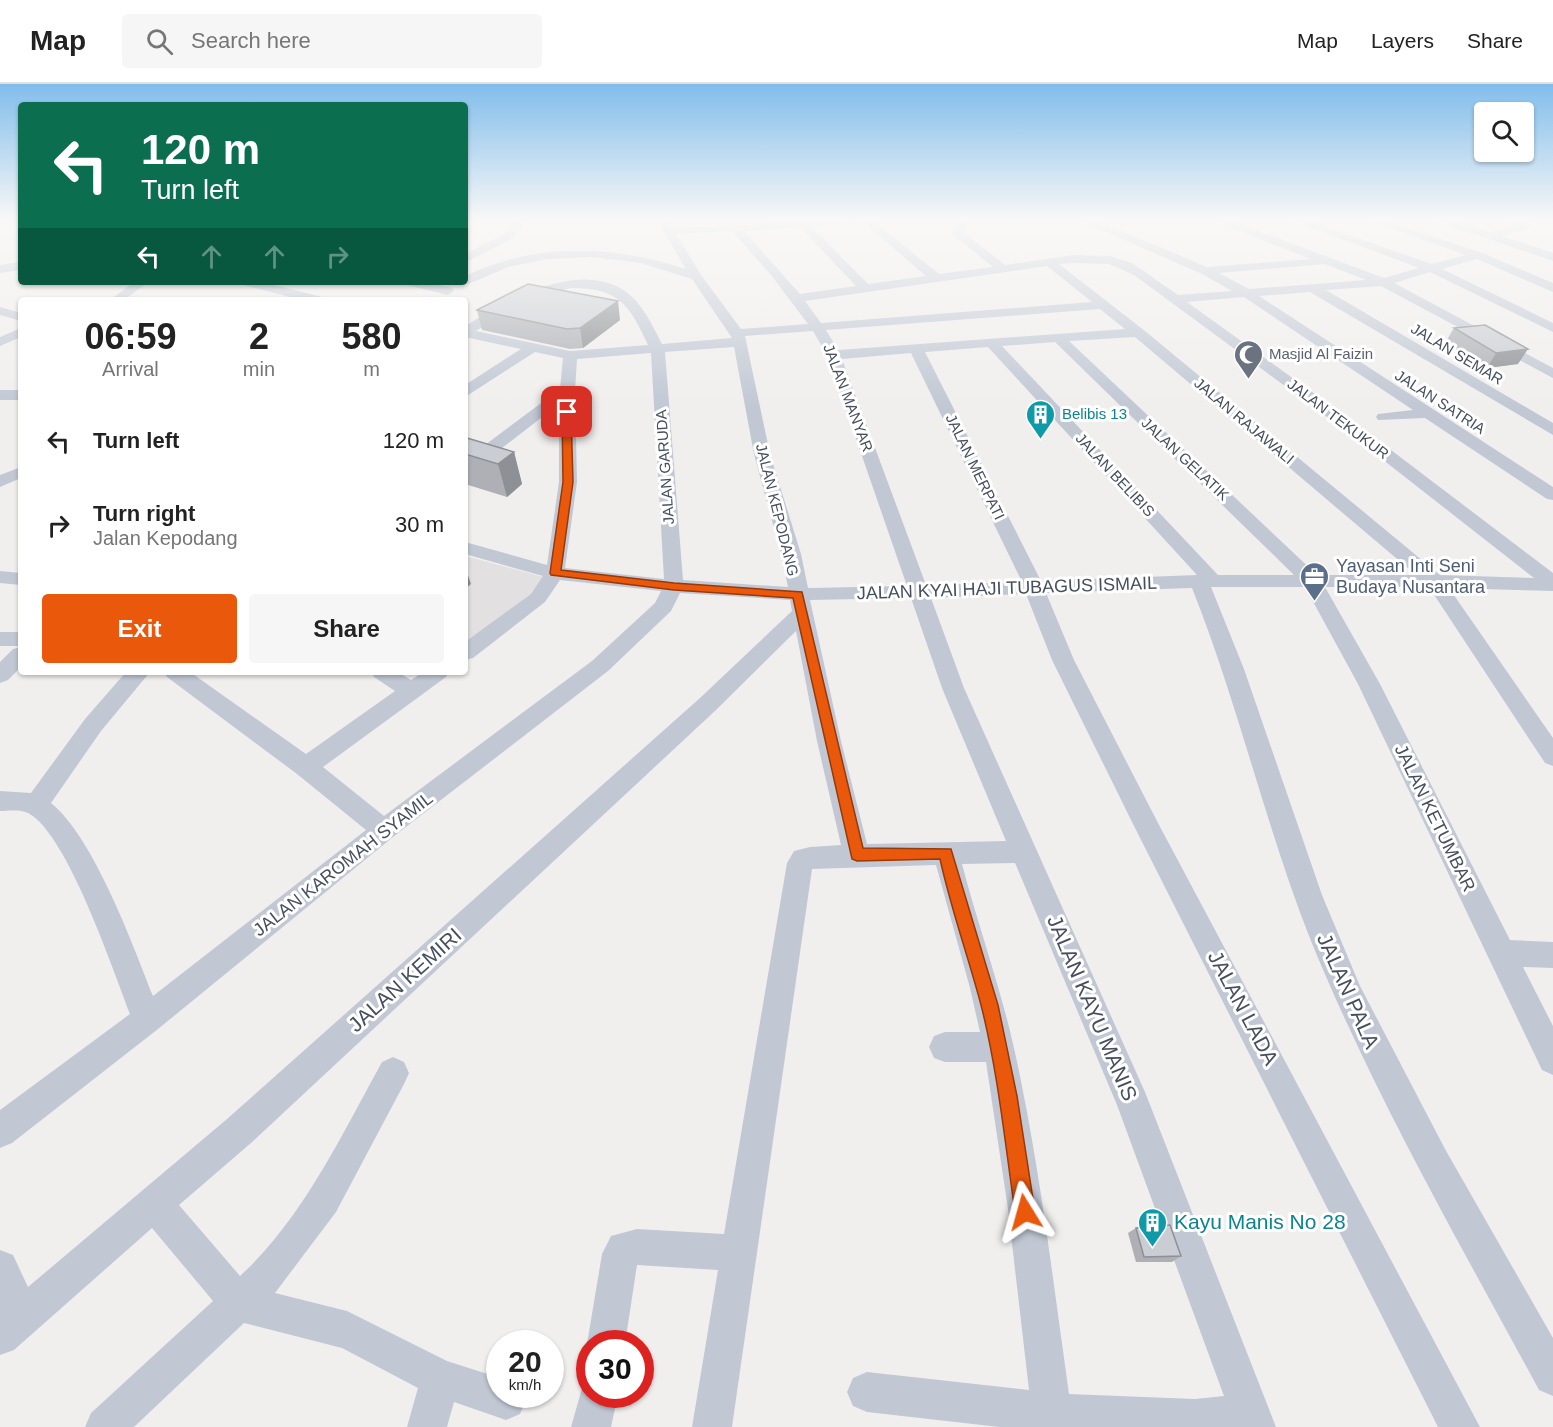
<!DOCTYPE html>
<style>
body{margin:0;font-family:Helvetica,sans-serif;background:#f6f6f6;color:#222;height:100vh;display:flex;flex-direction:column;font-size:22px;white-space:nowrap}
*{box-sizing:border-box;margin:0}
p{font-size:20px;color:#767676}
.icon{flex:none;width:33px;height:33px;fill:none;stroke:currentColor;stroke-width:2;stroke-linecap:round;stroke-linejoin:round}
.map{position:relative;flex:1;overflow:hidden}
.details{position:absolute;left:18px;top:213px;width:450px;height:378px;display:flex;flex-direction:column;background:#fff;border-radius:6px;box-shadow:0 2px 4px #0004}
.details>*{flex:none}
.guide{position:absolute;left:18px;top:18px;width:450px;height:183px;border-radius:6px;box-shadow:0 2px 4px #0004;background:#0b6e4f;color:#fff;overflow:hidden}
.tools{position:absolute;left:1474px;top:18px;display:grid;gap:12px}
.tools a{display:grid;place-items:center;width:60px;height:60px;border-radius:6px;background:#fff;box-shadow:0 2px 4px #0004;font-size:30px}
.speed{position:absolute;left:486px;top:1246px;display:flex;gap:12px;font-size:30px;font-weight:700;text-align:center}
.speed>*{display:grid;place-content:center;width:78px;height:78px;border-radius:50%;background:#fff;box-shadow:0 2px 4px #0004;line-height:1}
.speed small{font-size:15px;font-weight:400}
.speed .limit{border:9px solid #d22;background:#fff;color:#111}
.pin{position:absolute;display:grid;place-items:center;width:51px;height:51px;color:#fff;margin:-26px;border-radius:12px;box-shadow:0 3px 9px #0006}
.me{position:absolute;width:66px;margin:-33px;rotate:352deg;stroke-linejoin:round;filter:drop-shadow(0 0 4px #0008)}
.turn{display:flex;align-items:center;gap:21px;height:126px;padding:0 24px;font-size:27px}
.turn .icon{width:78px;height:78px;stroke-width:2.5}
.turn b{display:block;font-size:42px;line-height:51px}
.lanes{display:flex;align-items:center;height:57px;padding:0 24px;background:#0003;justify-content:center;gap:30px;direction:ltr}
.lanes .off{opacity:.35}
.eta{display:flex;justify-content:space-evenly;align-items:center;height:102px;text-align:center}
.eta b{font-size:36px;font-weight:800;line-height:42px}
.cta{display:flex;gap:12px;margin-top:auto;padding:12px 24px}
.cta a{flex:1;height:69px;border-radius:6px;background:#ea580c;color:#fff;font-size:24px;font-weight:800;line-height:69px;text-align:center}
.cta a+a{background:#f6f6f6;color:#222}
ul{padding:0;list-style:none}
li{display:flex;align-items:center;gap:18px;height:84px;padding:0 24px}
li div{flex:1}
li b{display:block;font-size:22px}
li em{font-style:normal}
header{display:flex;align-items:center;gap:36px;box-sizing:border-box;height:84px;padding:0 30px;background:#fff;border-bottom:2px solid #e0e0e0}
header strong{font-size:28px}
nav{display:flex;gap:33px;margin-inline-start:auto;font-size:21px}
.search{width:420px;height:54px;background:#f6f6f6;display:flex;align-items:center;gap:15px;box-sizing:border-box;padding:0 21px;border-radius:6px;color:#767676;font-size:22px}
.map>svg:first-child{display:block}
</style>
<header>
<strong>Map</strong>
<div class="search"><svg class="icon" aria-label="search" viewBox="0 0 24 24"><circle cx="10" cy="10" r="6"/><path d="M15 15l6 6"/></svg>Search here</div>
<nav><a>Map</a><a>Layers</a><a>Share</a></nav>
</header>
<div class="map">
<svg width="1553" height="1343" viewBox="0 0 1553 1343">
<rect width="100%" height="100%" fill="#f1efee"/>
<!-- education -->
<path fill="#e2e0e0" d="M465 472 544 493 524 521 465 560V505L470 500 465 498V481L467 479 465 478Z"/>
<g fill="none" stroke-linecap="round" stroke-linejoin="round">
<!-- minor -->
<path fill="#c1c8d4" fill-rule="evenodd" d="M516 136H527L511 155 465 179V170L503 151Z
M657 136H667L672 144 849 136 844 139 811 142 868 200 926 192 861 136H872L939 190 993 183 952 150 958 136H968L964 149 1005 181 1073 171 1110 172 1132 179 1178 211 1232 207 1202 190 1083 138 1082 136H1095L1207 183 1311 175 1216 138 1215 136H1229L1384 194 1419 184 1291 136H1305L1432 180 1466 171 1368 136H1383L1482 169 1553 199V208L1477 175 1442 185 1553 239V248L1430 188 1394 199 1553 284V294L1381 202 1326 206 1553 339V351L1310 208 1259 212 1553 403V416L1547 415 1425 334 1378 336 1376 333 1378 330 1413 326 1244 213 1187 218 1362 344 1553 489V507L1449 504 1553 654V682L1545 679 1429 503H1325L1380 600 1510 856 1553 858V884L1523 883 1553 942V991L1542 986 1358 600 1305 503H1211L1244 585 1322 811 1360 902 1445 1065 1553 1254V1312L1539 1306C1459 1158 1375 1013 1311 857 1265 741 1238 619 1192 504L1046 509 1074 576 1158 739 1480 1343H1438L1136 746 1052 576 1026 510 931 514 964 604 1145 1008 1276 1343H999L867 1328 853 1322 847 1308 853 1294 867 1288 1029 1306 1008 1125 986 978H945L934 974 929 963 934 952 945 948H980L970 904 936 781 812 785 732 1343H692L718 1186 637 1181 625 1260H590V1267L587 1260 602 1170 611 1152 637 1145 724 1150 787 779 794 767 810 763 841 761 817 657 796 547 716 626 251 1059 179 1121 240 1192C303 1134 341 1052 382 978L393 973 404 978 409 989 404 1000 336 1128 275 1209 347 1227 447 1277 500 1294V1311H524L526 1316 520 1330 506 1336 454 1318 447 1343H407L418 1304 342 1264 244 1239 134 1343H85L91 1329 213 1217 152 1144 14 1266 0 1271V1166L13 1171 28 1203 227 1035 700 614 792 527 790 516 680 509 671 527 608 587 393 753 158 945 12 1059 0 1064V1026L130 930C113 886 67 749 28 729 20 725 8 727 0 727V707L31 709 85 635 126 588H150L101 647 51 719C94 754 132 859 153 912L366 746 297 690 167 593 164 588H190L306 670 395 607 374 593 371 588H398L411 596 423 588H449L446 593 323 683 384 732 592 577 655 519 661 507 560 496 545 518 473 574 465 576V558L531 510 543 492 465 470V458L547 481 559 398V320L471 388 465 389V376L560 305 563 274 535 268 465 313V301L521 265 465 253V242C506 217 577 175 625 207 643 220 652 241 662 260L732 254 692 195 641 179 591 173 547 175 508 183 469 200 460 198H465V192C536 158 612 161 686 185ZM800 143 856 202 800 210 744 147ZM732 147 771 191 808 240 741 245 701 191 676 150ZM1073 179 1109 180 1134 191 1350 350 1534 494 1440 491 1145 247 1059 180ZM1325 180 1366 196 1249 205 1219 189ZM1047 182 1092 218 821 239 805 217ZM571 204C619 204 629 220 648 261L570 267 476 247C506 228 536 212 571 204ZM1100 225 1125 245 838 266 826 246ZM813 247 827 271 907 502 808 504 801 470 770 370 745 252ZM1135 253 1416 491H1317L1069 257ZM1055 258 1294 491H1218L1002 262ZM734 263 754 370 781 470 788 503 683 496 665 268ZM988 263 1197 491 1041 497 925 268ZM651 269 664 495 565 484 577 398 575 307 577 275ZM911 269 1022 498 926 501 842 275ZM911 514 942 604 1006 757 867 760 841 657 810 516ZM1015 779 1117 1021 1224 1312 1195 1315 1069 1310C1053 1197 1040 1084 1016 973 1002 907 979 845 962 780Z
M1438 136H1453L1490 148 1515 141 1506 136H1521L1530 139V143L1502 152 1553 169V177L1439 138Z
M21 178V186L0 189V181Z
M134 198H148L124 216H110Z
M241 198H262L322 213 323 216H302L243 201Z
M405 198H426L452 204 454 207 448 211 407 201Z
M0 223 21 229V237L0 231Z
M21 244V253L0 262V253Z
M0 306H21V316H0Z
M21 383V394L0 403V391Z
M0 487 21 489V501L0 499Z
M0 548H21V562H0Z
M21 563V583L8 596 0 599V578L13 565Z
M590 1295V1311H618L611 1343H571L584 1297Z"/>
</g>
<!-- wall -->
<path fill="#aeb0b6" d="M477 226 620 236 583 264 570 265 482 246Z
M1454 244 1518 280 1487 284 1445 259Z
M465 356 514 368 522 400 507 413 465 400Z
M1136 1144 1181 1172 1172 1178H1136L1128 1149Z"/>
<!-- shaded-wall -->
<path fill="#8d9094" d="M618 217 620 236 583 264 580 244Z
M1528 265 1518 280 1487 284 1496 269Z
M514 368 522 400 507 413 498 380Z
M465 483 471 500 465 505Z"/>
<!-- building -->
<path fill="#cacdd4" stroke="#8d9094" stroke-width="1.5" d="M528 200 618 217 580 244 567 245 477 226Z
M1485 241 1528 265 1496 269 1454 244Z
M467 354 514 368 498 380 465 370V356Z
M1170 1141 1181 1172 1144 1173 1136 1144Z"/>
<!-- sky -->
<linearGradient id="sky" x2="0" y2="1"><stop stop-color="#81bdeb"/><stop offset="0.42" stop-color="#f9f8f7"/><stop offset="1" stop-color="#f9f8f7" stop-opacity="0"/></linearGradient>
<rect width="1553" height="324" fill="url(#sky)"/>
<!-- route -->
<path fill="#ea580c" stroke="#983908" stroke-width="1.5" d="M567 325 571 328 573 398 561 486 674 499 802 508 863 764 951 765 998 921 1017 1012 1035 1128 1032 1135 1025 1138 1018 1135 1015 1128C1005 1059 998 988 981 921 968 872 951 825 940 775L857 777 852 775 793 514 674 506 551 491 550 489 563 398 562 328Z"/>
<!-- icons -->
<defs>
<symbol id="mosque-pin" viewBox="-11 -11 22 30"><path d="M0 17L-7.5 6A9.5 9.5 0 1 1 7.5 6Z" fill="#6b7280" stroke="#fff"/><path d="M3.5-4.9A6 6 0 1 0 3.5 4.9A5 5 0 1 1 3.5-4.9Z" fill="#fff"/></symbol>
<symbol id="building-pin" viewBox="-11 -11 22 30"><path d="M0 17L-7.5 6A9.5 9.5 0 1 1 7.5 6Z" fill="#0f9aa8" stroke="#fff"/><path d="M-4-6H4V6H1V3H-1V6H-4ZM-2.5-4.3h1.7v1.8h-1.7ZM.8-4.3h1.7v1.8H.8ZM-2.5-1h1.7V.8h-1.7ZM.8-1h1.7V.8H.8Z" fill="#fff"/></symbol>
<symbol id="office-pin" viewBox="-11 -11 22 30"><path d="M0 17L-7.5 6A9.5 9.5 0 1 1 7.5 6Z" fill="#5c6f8a" stroke="#fff"/><path d="M-6-3h4V-5.5h4V-3h4V5H-6ZM-1-4.5V-3h2v-1.5ZM-6 0V1H6V0Z" fill="#fff"/></symbol>
</defs>
<g fill-rule="evenodd">
<use href="#mosque-pin" x="1232" y="254" width="33" height="45"/>
<use href="#building-pin" x="1024" y="314" width="33" height="45"/>
<use href="#office-pin" x="1298" y="476" width="33" height="45"/>
<use href="#building-pin" x="1136" y="1122" width="33" height="45"/>
</g>
<g text-anchor="middle" stroke-width="6" stroke-linejoin="round" paint-order="stroke">
<!-- far-worship labels -->
<g font-size="15" fill="#5b616d" stroke="#fff" text-anchor="start">
<text x="1269" y="275">Masjid Al Faizin</text>
</g>
<!-- far-street labels -->
<g font-size="15" fill="#464f5d" stroke="#fff">
<text transform="translate(1457 270) rotate(31)" y="5">JALAN SEMAR</text>
<text transform="translate(848 314) rotate(69)" y="5">JALAN MANYAR</text>
<text transform="translate(1440 318) rotate(33)" y="5">JALAN SATRIA</text>
<text transform="translate(1338 335) rotate(37)" y="5">JALAN TEKUKUR</text>
<text transform="translate(1244 337) rotate(40)" y="5">JALAN RAJAWALI</text>
<text transform="translate(1185 375) rotate(43)" y="5">JALAN GELATIK</text>
<text transform="translate(665 383) rotate(-94)" y="5">JALAN GARUDA</text>
<text transform="translate(975 383) rotate(64)" y="5">JALAN MERPATI</text>
<text transform="translate(1115 391) rotate(47)" y="5">JALAN BELIBIS</text>
<text transform="translate(777 426) rotate(76)" y="5">JALAN KEPODANG</text>
</g>
<!-- far-culture labels -->
<g font-size="15" fill="#0d838f" stroke="#fff" text-anchor="start">
<text x="1062" y="335">Belibis 13</text>
</g>
<!-- service labels -->
<g font-size="18" fill="#4e5e75" stroke="#fff" text-anchor="start">
<text x="1336" y="488">Yayasan Inti Seni<tspan x="1336" dy="21">Budaya Nusantara</tspan></text>
</g>
<!-- street labels -->
<g font-size="18" fill="#464f5d" stroke="#fff">
<text transform="translate(1007 504) rotate(-2)" y="6">JALAN KYAI HAJI TUBAGUS ISMAIL</text>
<text transform="translate(1435 734) rotate(64)" y="6">JALAN KETUMBAR</text>
<text transform="translate(343 780) rotate(-38)" y="6">JALAN KAROMAH SYAMIL</text>
</g>
<!-- near-street labels -->
<g font-size="21" fill="#464f5d" stroke="#fff">
<text transform="translate(405 896) rotate(-42)" y="7">JALAN KEMIRI</text>
<text transform="translate(1348 907) rotate(66)" y="7">JALAN PALA</text>
<text transform="translate(1092 924) rotate(67)" y="7">JALAN KAYU MANIS</text>
<text transform="translate(1243 924) rotate(62)" y="7">JALAN LADA</text>
</g>
<!-- near-culture labels -->
<g font-size="21" fill="#0d838f" stroke="#fff" text-anchor="start">
<text x="1174" y="1145">Kayu Manis No 28</text>
</g>
</g>
</svg>
<div class="tools">
<a><svg class="icon" aria-label="search" viewBox="0 0 24 24"><circle cx="10" cy="10" r="6"/><path d="M15 15l6 6"/></svg></a>
</div>
<div class="speed"><div>20<small>km/h</small></div><div class="limit">30</div></div>
<div class="pin" style="left:567px;top:328px;background:#d93025"><svg class="icon" aria-label="arrive" viewBox="0 0 24 24"><path d="M6 21V4h12l-3 4 3 4H6"/></svg></div>
<svg class="me" style="left:1025px;top:1128px" viewBox="-20 -20 40 40"><path d="M0-17L14 15 0 8-14 15z" fill="#ea580c" stroke="#fff" stroke-width="4"/></svg>
<div class="guide">
<div class="turn"><svg class="icon" aria-label="left" viewBox="0 0 24 24"><path d="M17 20v-9H6M10 6l-5 5 5 5"/></svg><div><b>120 m</b>Turn left</div></div>
<div class="lanes"><svg class="icon" aria-label="left" viewBox="0 0 24 24"><path d="M17 20v-9H6M10 6l-5 5 5 5"/></svg><svg class="icon off" aria-label="ahead" viewBox="0 0 24 24"><path d="M12 20V5M6 11l6-6 6 6"/></svg><svg class="icon off" aria-label="ahead" viewBox="0 0 24 24"><path d="M12 20V5M6 11l6-6 6 6"/></svg><svg class="icon off" aria-label="right" viewBox="0 0 24 24"><path d="M7 20v-9h11M14 6l5 5-5 5"/></svg></div>
</div>
<section class="details">
<div class="eta">
<div><b>06:59</b><p>Arrival</p></div>
<div><b>2</b><p>min</p></div>
<div><b>580</b><p>m</p></div>
</div>
<ul>
<li><svg class="icon" aria-label="left" viewBox="0 0 24 24"><path d="M17 20v-9H6M10 6l-5 5 5 5"/></svg><div><b>Turn left</b></div><em>120 m</em></li>
<li><svg class="icon" aria-label="right" viewBox="0 0 24 24"><path d="M7 20v-9h11M14 6l5 5-5 5"/></svg><div><b>Turn right</b><p>Jalan Kepodang</p></div><em>30 m</em></li>
</ul>
<div class="cta"><a>Exit</a><a>Share</a></div>
</section>
</div>
